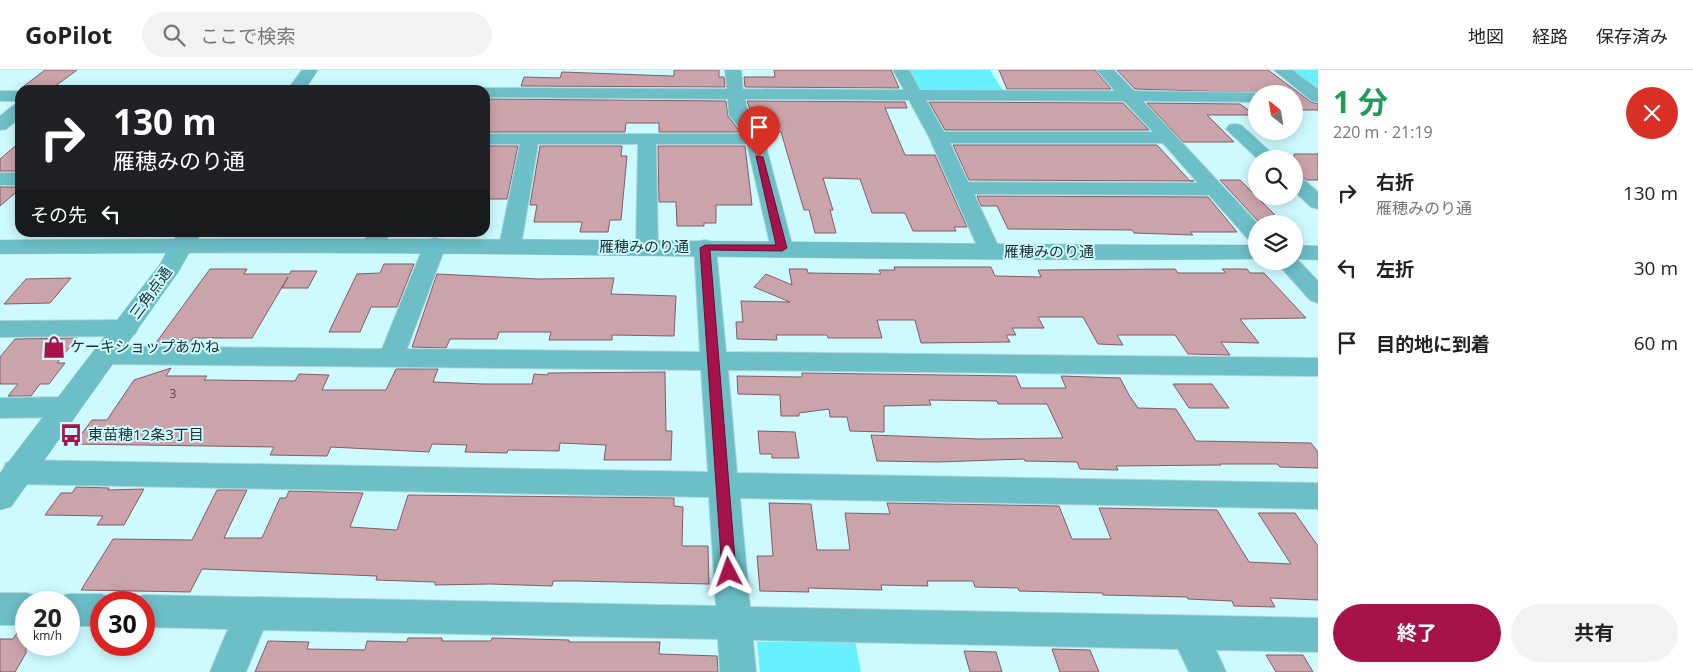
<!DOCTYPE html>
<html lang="ja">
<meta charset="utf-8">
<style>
body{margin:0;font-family:"Open Sans","Noto Sans JP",sans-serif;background:#f2f2f2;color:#222;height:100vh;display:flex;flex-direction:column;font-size:19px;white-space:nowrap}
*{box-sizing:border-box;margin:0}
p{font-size:16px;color:#767676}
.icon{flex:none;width:28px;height:28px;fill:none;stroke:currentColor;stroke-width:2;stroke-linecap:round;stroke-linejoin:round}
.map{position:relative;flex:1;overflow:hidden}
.drawer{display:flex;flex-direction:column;background:#fff;width:375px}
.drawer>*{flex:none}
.hud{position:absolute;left:15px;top:15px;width:475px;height:152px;border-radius:15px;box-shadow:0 2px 12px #0003;background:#202124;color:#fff;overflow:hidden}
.needle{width:32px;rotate:330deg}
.fabs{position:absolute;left:1248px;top:15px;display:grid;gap:10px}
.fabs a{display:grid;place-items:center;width:55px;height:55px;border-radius:50%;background:#fff;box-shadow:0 2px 12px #0003;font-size:25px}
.speed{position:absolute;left:15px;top:521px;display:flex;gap:10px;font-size:25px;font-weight:700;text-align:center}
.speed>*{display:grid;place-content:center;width:65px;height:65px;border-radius:50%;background:#fff;box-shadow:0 2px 12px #0003;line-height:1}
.speed small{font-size:12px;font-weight:400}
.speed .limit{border:8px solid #d22;background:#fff;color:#111}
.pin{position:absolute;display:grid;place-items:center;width:42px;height:42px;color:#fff;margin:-51px -21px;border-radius:50% 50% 50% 0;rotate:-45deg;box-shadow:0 0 5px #0007}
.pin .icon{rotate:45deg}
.me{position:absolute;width:55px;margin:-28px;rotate:356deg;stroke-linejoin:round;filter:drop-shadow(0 0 4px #0008)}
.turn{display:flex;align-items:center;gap:18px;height:105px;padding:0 15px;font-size:22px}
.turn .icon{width:65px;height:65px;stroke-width:2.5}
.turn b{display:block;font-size:35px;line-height:42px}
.then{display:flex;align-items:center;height:48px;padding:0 15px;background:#0003;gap:10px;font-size:19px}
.round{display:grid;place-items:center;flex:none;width:52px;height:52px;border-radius:26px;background:#f2f2f2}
.headline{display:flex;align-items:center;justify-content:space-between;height:85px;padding:0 15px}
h1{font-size:30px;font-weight:700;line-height:38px;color:#1e9e55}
.action{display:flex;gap:10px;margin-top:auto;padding:10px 15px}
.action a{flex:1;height:58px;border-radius:30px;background:#a6124a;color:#fff;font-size:20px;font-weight:700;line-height:58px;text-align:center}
.action a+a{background:#f2f2f2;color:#222}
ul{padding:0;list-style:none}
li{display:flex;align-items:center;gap:15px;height:75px;padding:0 15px}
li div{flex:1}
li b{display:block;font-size:19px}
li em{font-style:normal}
header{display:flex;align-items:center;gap:30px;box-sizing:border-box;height:70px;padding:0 25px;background:#fff;border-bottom:1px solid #e0e0e0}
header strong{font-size:24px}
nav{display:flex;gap:28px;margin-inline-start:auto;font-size:18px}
.search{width:350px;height:45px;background:#f2f2f2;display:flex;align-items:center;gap:12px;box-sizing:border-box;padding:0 18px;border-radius:28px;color:#767676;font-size:19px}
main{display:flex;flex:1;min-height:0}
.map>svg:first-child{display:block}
</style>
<header>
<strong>GoPilot</strong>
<div class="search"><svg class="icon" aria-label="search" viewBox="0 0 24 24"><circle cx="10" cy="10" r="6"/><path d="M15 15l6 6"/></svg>ここで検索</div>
<nav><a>地図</a><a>経路</a><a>保存済み</a></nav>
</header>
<main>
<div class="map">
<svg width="1318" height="602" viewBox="0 0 1318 602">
<rect width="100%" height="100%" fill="#cdfaff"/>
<!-- green -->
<path fill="#67f0ff" d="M907 0H990L1003 21H925L917 18Z
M1288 0H1318V21Z
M855 571 861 602H760L757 572Z"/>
<!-- building -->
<path fill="#cba4ab" stroke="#805d63" d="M45 0H77L50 20 20 19Z
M674 0H719V7H724L725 17 521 16 524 7 560 8 562 2 671 6H674Z
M774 0H891L899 18 745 17 744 7H775Z
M999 0H1095L1111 19H1007Z
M1117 0H1268L1311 32 1318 34V40H1294V24L1135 19Z
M485 29 726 31 728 46 740 62H659V53H626L625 62H485Z
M747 31 905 32 907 38H885L905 85H935L967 157H954L956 161H913L905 143H872L860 109 823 108 833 140H830L836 163H815L809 140H804L781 62H763L752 45Z
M929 32 1123 33 1149 60H945Z
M1147 33 1240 34 1255 45H1207L1234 72H1183Z
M20 72V101H0V89Z
M953 75H1157L1190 111H1194L969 110Z
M485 76H518L507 129H485Z
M540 76H622L621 86H627L621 150H610L608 162H580L582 152H534L537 135H530Z
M658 76H745L752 135H716V153H704V156H677L676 132H659Z
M1294 84H1318V110H1307L1294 101Z
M1220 110H1240L1281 151H1258Z
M0 117H20V119L0 136Z
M977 126 1208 127 1237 162H1190L1193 165 1134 163 1132 160 1008 159 997 136H981Z
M384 194H414L397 237H371L360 262H329L357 204 380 203Z
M894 197H991L995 206 1041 207 1038 200 1175 199 1178 203H1226L1222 199H1247L1250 203H1264L1306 248 1240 249 1259 273 1221 272 1230 285 1188 284 1175 265H1117L1123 275 1098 274 1083 247H1038L1044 258H1012L1016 265H1006L1010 272 921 273 915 250H877L882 268H828L827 265H776L777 270 737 269 736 252H743L741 231 790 232 754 217 766 204 792 215 789 199H807L808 203 881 204 879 200H895Z
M210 199H247L244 204H290L291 201H317L308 218H282L288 207 252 268H193L188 275 155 274Z
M437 204 539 209 614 208 611 224 676 226 674 266 612 265V270H549L551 262H499L497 269H450L446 278 412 277Z
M71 208 50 233 4 234 26 209Z
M77 268 57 293H65L49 314H40L31 326H8L18 314H0V287L15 269Z
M171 298 166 306H207L204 310 295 311 299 304 329 305 322 320H386L396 299H438L433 312 483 314H532L534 304 548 305V303L665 302 666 361H672L671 390H604L606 375 560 373 559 381 508 380 507 383 465 382 467 375 432 374 429 382 331 377 327 386 270 385 274 377 74 374 92 350H107L134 310Z
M802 303 1016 306 1021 318H1066L1061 306 1120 308 1129 325 1138 338 1176 339 1196 371 1311 373 1318 382V398L1280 397 1277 394H1220L1221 395 1116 396 1118 400 1080 399 1077 392 1025 391 1024 389 938 392 877 391 871 365 980 369 1063 368 1047 334H998L997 331 929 330 931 335 884 336V362L850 361 847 347H830L829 339 799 343V346H781L780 325 738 324 737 306 802 307Z
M1173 314H1212L1229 338H1189Z
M758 361 795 362 799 388H772V384H760Z
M76 417 109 418 108 420 144 419 124 455H97L103 446 45 445 61 423H72Z
M217 420H247L224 468H262L280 428H286L289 421 363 423 350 457 397 460 408 425 674 428V436L683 437 682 476H708L709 514 576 511H553L552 516 490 514 435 515V512L376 510 377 506 202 499 190 522 81 520 113 469 192 470Z
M769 433 811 434 817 480H850L845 443 890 444 887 433 1059 436 1072 469H1111L1099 438 1217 440 1249 492 1291 494 1258 443H1295L1318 476V530L1270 528 1275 537 1234 536 1232 531 1188 529 1187 527 1103 525V523L1019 521 1018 518 975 517 973 511H927L928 516 881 515 882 520 808 518 809 522 760 521 757 486H773Z
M21 557H26V583L15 602H0V569H13Z
M408 568H442V571H491L492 568 569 570V572H660L659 584 717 586 718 602H255L268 571 309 572 307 579 365 580 367 571 407 572Z
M1052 579 1090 580 1099 602H1060Z
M964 581 996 582 1002 602H970Z
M1266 585H1303L1313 602H1276Z"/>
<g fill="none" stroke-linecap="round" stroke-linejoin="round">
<defs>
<path id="minor" d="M725 0H741L743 19 904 20 893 0H909L920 20 1115 21 1097 0H1114L1134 21 1262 23 1256 24V32L1143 31 1258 154H1256V170L1248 169 1209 125 974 124 1001 182 998 187 990 189 982 187 929 67 909 30 745 29C748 51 757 50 764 69L793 178 790 183 782 185 774 183 771 178 747 74H656L658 177 655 182 647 184 639 182 636 177 638 74H538L521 176 518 181 510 183 502 181 499 176 520 74H485V64H744L729 45 728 29 485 27V20H478L479 18 727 19ZM926 30 1124 31 1153 62H944ZM950 73H1163L1198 113 968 112Z
M1274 0H1292L1318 19V32L1312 31Z
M0 21H20V31H0Z
M20 34V48L6 59 0 60V46L14 35Z
M1235 54 1241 55 1278 89H1258L1226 59 1229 55Z
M0 103H20V115H0Z
M1294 105 1301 107 1318 122V139L1311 137 1294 121Z
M368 162H390L382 180 374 182 366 180 363 175Z
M435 168 443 170 446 175 407 279 700 282 694 177 697 172 705 170 713 172 716 177 726 282 1318 288V306L728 300 737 403 1318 413V439L740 428 750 537 1318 548V582L1216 580 1226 602H1189L1178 579 753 570 756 602H720L718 569 263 560 246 602H210L228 559 144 557V532H130L132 529 144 525 716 536 709 427 17 414 6 411 2 402 6 393 17 390 708 402 701 300 105 294 96 291 92 285 96 279 105 276 382 279 424 175 427 170Z
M1294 186 1318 211V233L1310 230 1275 191H1294Z
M126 250 135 252 138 258 135 264 126 266 0 267V251Z
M66 327 76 330 80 337 76 344 66 347 0 348V328Z
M0 523H26L38 527 40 532H26V555H0Z
M69 524H101L113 528 115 532H101V556H69V532H55L57 528Z"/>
<path id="tertiary" d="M302 0H318L305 20H287Z
M180 162H202L198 169C551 167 903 175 1256 175V189C901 193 545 181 189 183L179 201 11 437 0 440V403L160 194 166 183 0 184V170L174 169Z
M1294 175 1318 176V190L1294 189Z"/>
</defs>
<!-- minor casing -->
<use href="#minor" stroke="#add5da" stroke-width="2"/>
<!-- tertiary casing -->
<use href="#tertiary" stroke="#add5da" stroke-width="1"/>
<!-- minor -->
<use href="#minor" fill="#6cbec7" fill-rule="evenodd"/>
<!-- tertiary -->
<use href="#tertiary" fill="#6cbec7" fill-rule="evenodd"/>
</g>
<!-- route -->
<path fill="#a6124a" stroke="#6c0c30" d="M756 86 763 87 787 178 782 181 710 180 736 502 734 507 729 509 724 507 722 502 700 178 705 175H776Z"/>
<!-- icons -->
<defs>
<symbol id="shop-bare" viewBox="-9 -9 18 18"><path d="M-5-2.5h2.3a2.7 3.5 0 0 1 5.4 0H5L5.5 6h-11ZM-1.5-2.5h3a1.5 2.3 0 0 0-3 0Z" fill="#a6124a" stroke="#cdfaff" stroke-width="2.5" paint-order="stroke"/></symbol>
<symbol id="bus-bare" viewBox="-9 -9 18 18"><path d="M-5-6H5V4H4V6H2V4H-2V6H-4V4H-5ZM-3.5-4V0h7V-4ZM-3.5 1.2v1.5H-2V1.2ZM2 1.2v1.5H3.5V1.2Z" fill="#a6124a" stroke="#cdfaff" stroke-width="2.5" paint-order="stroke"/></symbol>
</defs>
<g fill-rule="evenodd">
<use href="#shop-bare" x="38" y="261" width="32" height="32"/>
<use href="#bus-bare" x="55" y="349" width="32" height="32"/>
</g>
<g text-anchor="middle" stroke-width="4" stroke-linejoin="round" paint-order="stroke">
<!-- number labels -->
<g font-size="12" fill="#484c4f">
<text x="173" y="328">3</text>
</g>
<!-- street labels -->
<g font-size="15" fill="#1c2e30" stroke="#cdfaff">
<text x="644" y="182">雁穂みのり通</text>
<text x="1049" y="187">雁穂みのり通</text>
<text transform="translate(151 223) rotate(-54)" y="5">三角点通</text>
</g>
<!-- poi labels -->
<g font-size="15" fill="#1c2e30" stroke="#cdfaff" text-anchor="start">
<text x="70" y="282">ケーキショップあかね</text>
<text x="88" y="370">東苗穂12条3丁目</text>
</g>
</g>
</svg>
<div class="fabs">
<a><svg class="needle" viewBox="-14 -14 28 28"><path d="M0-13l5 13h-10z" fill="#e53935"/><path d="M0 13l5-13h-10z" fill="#767676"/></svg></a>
<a><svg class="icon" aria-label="search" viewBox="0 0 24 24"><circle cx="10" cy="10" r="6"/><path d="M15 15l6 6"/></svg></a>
<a><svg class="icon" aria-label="layers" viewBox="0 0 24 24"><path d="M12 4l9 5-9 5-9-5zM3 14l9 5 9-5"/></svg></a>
</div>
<div class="speed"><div>20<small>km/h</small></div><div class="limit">30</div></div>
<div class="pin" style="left:759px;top:87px;background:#d93025"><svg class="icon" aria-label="arrive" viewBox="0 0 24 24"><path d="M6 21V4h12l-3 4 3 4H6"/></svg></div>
<svg class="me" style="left:729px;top:502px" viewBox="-20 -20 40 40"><path d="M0-17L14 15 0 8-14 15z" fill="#a6124a" stroke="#fff" stroke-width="4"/></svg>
<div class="hud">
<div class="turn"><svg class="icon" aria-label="right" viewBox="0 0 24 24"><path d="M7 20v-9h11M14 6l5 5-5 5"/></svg><div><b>130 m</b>雁穂みのり通</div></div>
<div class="then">その先<svg class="icon" aria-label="left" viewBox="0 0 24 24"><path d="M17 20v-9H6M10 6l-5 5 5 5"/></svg></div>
</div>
</div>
<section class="drawer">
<div class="headline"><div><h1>1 分</h1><p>220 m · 21:19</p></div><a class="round" style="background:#d93025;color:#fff"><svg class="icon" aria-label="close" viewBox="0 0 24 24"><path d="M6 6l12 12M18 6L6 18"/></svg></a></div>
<ul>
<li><svg class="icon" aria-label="right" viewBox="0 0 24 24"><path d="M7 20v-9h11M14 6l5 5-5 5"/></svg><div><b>右折</b><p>雁穂みのり通</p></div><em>130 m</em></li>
<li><svg class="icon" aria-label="left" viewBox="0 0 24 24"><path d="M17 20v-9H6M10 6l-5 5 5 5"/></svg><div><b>左折</b></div><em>30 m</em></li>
<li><svg class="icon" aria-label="arrive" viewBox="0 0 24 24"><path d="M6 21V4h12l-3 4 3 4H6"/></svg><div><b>目的地に到着</b></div><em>60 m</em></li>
</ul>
<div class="action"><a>終了</a><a>共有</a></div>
</section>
</main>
